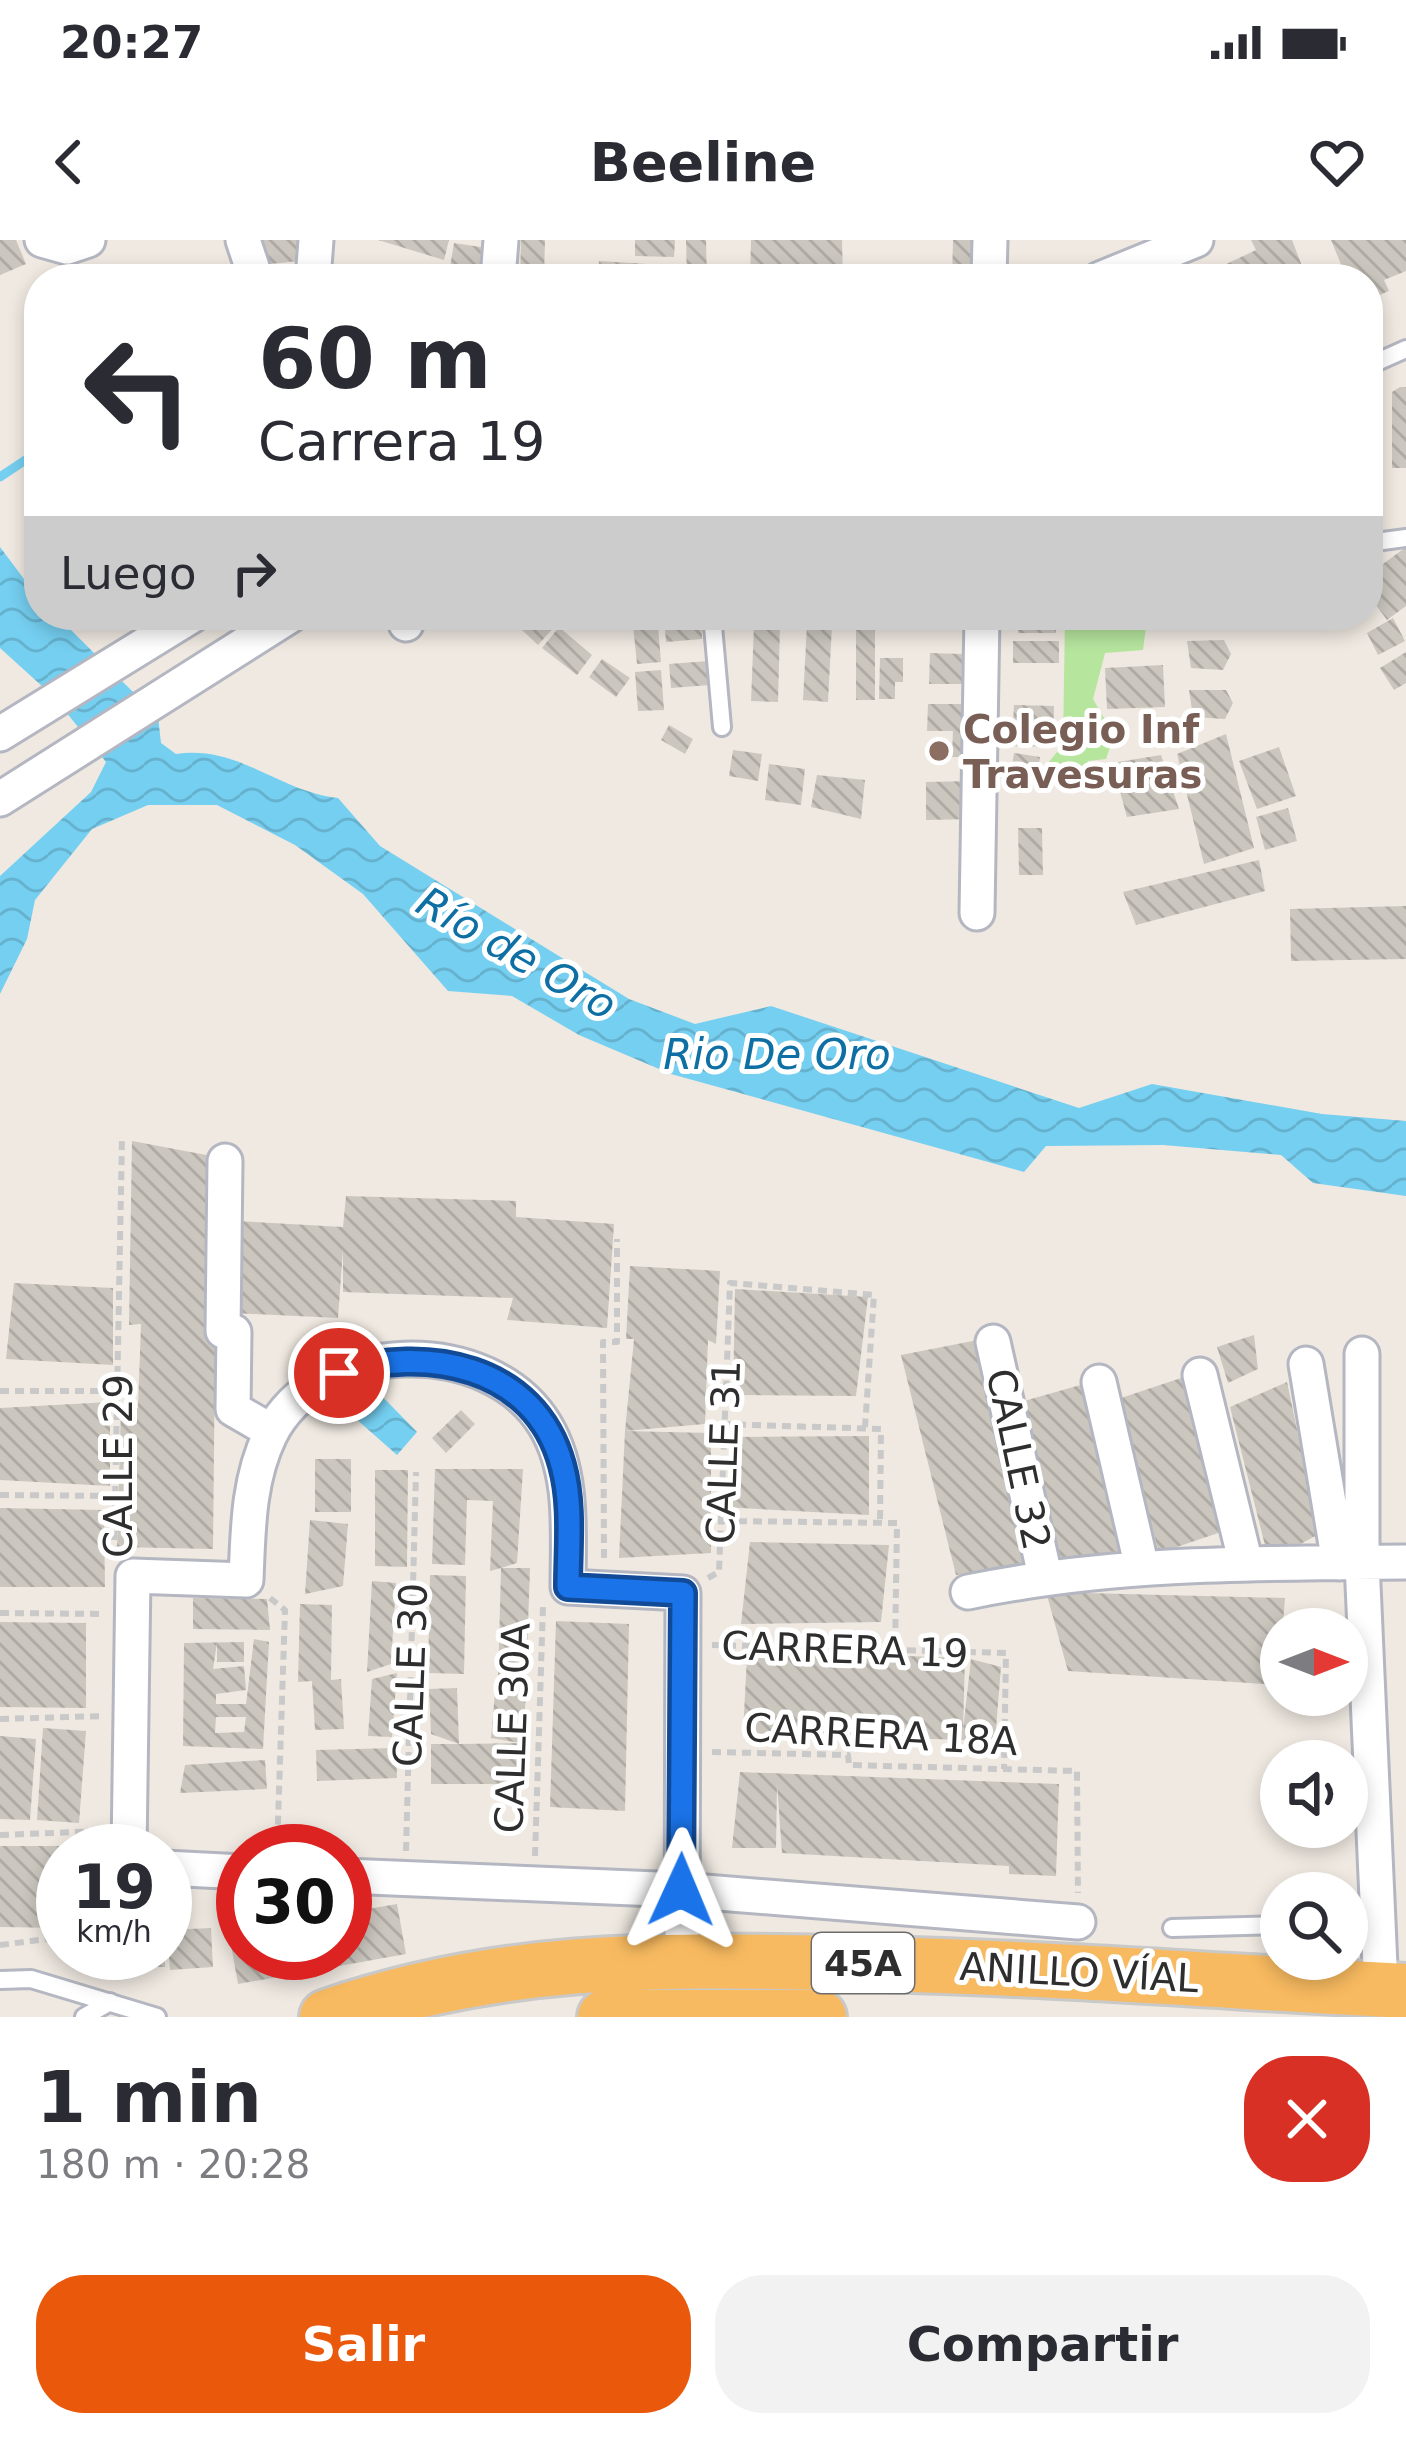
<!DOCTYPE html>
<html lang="es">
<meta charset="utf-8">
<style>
body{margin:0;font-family:"DejaVu Sans",sans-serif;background:#f2f2f3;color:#2b2b33;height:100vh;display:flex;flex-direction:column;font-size:45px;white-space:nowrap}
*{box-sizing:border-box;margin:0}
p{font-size:39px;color:#7c7c81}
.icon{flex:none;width:66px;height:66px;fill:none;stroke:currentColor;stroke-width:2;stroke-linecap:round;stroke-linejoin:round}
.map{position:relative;height:1777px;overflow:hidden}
.panel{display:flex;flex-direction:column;background:#fff;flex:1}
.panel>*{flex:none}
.guide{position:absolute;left:24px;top:24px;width:1359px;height:366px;border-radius:48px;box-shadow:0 6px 18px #0003;background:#fff;color:#2b2b33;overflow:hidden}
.needle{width:78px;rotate:90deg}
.controls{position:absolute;left:1260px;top:1368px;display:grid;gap:24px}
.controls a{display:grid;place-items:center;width:108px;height:108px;border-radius:50%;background:#fff;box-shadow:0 6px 18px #0003;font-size:60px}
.speed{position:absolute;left:36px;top:1584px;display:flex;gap:24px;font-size:60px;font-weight:700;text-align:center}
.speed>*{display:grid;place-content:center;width:156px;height:156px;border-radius:50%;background:#fff;box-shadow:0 6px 18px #0003;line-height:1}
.speed small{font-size:30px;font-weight:400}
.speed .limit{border:18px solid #d22;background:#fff;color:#111}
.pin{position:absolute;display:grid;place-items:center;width:102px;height:102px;color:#fff;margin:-51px;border:6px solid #fff;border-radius:50%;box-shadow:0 3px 12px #0007}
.me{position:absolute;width:132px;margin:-66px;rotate:1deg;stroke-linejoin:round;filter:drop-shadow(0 0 9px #0008)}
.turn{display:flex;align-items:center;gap:42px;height:252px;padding:0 36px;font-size:54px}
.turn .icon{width:156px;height:156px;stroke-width:2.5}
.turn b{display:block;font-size:84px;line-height:102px}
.then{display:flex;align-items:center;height:114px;padding:0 36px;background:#0003;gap:24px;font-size:45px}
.round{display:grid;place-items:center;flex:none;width:126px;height:126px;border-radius:48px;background:#f2f2f3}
.summary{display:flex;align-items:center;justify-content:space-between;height:204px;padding:0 36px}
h1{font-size:72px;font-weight:800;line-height:90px}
.primary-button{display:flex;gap:24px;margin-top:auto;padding:24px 36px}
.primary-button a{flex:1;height:138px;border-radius:48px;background:#ea580c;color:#fff;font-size:48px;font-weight:800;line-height:138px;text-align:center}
.primary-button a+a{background:#f2f2f3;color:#2b2b33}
.status{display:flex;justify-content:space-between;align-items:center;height:84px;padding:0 60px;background:#fff;direction:ltr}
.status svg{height:33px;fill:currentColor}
header{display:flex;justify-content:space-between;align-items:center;height:156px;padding:0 36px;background:#fff;font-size:54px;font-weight:800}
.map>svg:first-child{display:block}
</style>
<div class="status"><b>20:27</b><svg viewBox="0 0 49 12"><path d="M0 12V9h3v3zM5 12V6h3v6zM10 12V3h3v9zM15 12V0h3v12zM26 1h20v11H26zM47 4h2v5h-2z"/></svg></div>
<header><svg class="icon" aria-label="back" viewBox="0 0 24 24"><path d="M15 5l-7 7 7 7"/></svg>Beeline<svg class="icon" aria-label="heart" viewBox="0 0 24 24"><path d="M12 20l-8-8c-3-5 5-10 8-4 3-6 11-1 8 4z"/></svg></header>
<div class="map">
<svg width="1406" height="1777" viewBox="0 0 1406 1777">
<defs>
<pattern id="water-waves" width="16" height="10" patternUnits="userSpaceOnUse" patternTransform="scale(3)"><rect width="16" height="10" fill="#75cff0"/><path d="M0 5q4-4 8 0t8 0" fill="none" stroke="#66b2ce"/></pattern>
<pattern id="building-back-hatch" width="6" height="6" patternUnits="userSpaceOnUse" patternTransform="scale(3)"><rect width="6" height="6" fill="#cbc7bf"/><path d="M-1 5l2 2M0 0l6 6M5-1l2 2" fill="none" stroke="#afaba4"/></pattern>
</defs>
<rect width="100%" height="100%" fill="#efe9e1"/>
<!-- grass -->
<path fill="#b6e59e" d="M1065 375 1147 379 1143 410 1105 413 1093 459 1114 495 1106 519 1088 521 1079 551 1037 536 1063 505Z"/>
<!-- water -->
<path fill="url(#water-waves)" d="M0 307 39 359V375H56L132 451 157 468 161 503 176 514C239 505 278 551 338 558L380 606 629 759 695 784 771 766 1079 868 1152 844 1322 874 1406 881V956L1313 943 1281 915 1163 905 1046 906 1024 932 671 834 579 795 512 756 448 751 363 654 295 605 217 565H148L92 589 35 660 27 699 0 754V636L91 552 106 522 54 457 0 408Z
M372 1146 417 1192 397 1215 346 1170Z"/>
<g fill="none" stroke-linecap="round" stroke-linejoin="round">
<!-- stream -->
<path stroke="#75cff0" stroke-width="9" d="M0 237 39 211"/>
</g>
<!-- building -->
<path fill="url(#building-back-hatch)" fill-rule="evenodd" d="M0 0H16L26 24 0 35Z
M260 0H300L299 21 260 25Z
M378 0H449L444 20Z
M521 0H545L544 39H520Z
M635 0H675L674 17 635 16Z
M686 0H706L707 39H687Z
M751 0H842L843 39H750Z
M953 0H976L975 39 952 38Z
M1251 0H1292L1307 39H1228L1222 26 1256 10Z
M1331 0H1406V31L1384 40 1389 51 1368 60V39H1347Z
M454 3 487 8 482 39H448Z
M599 21 680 26V39H598Z
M1400 147H1406V228H1392V152Z
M1406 307V366L1387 380 1368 354V335Z
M506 375H565L538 405Z
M632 375H657L661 422 637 424Z
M664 375H701L702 399 666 402Z
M927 375H967V390H927Z
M1018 375H1056V393H1018Z
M1393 378 1405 401 1378 415 1367 393Z
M856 382H875V460H856Z
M807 384 832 385 828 462 803 460Z
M754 385 780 386 778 462 751 461Z
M559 387 592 415 577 435 542 408Z
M1224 400 1231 414 1223 430 1191 428 1187 401Z
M1013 401H1059V423H1013Z
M1406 412V443L1394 450 1380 428Z
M930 413 964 414V444H929Z
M880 418H903V442H895V459H879Z
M602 419 630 438 616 457 589 437Z
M708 421 710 445 671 448 669 424Z
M1163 425 1165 467 1107 469 1105 428Z
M661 430 664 470 638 471 635 432Z
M1189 450H1226L1233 463 1225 479 1193 477Z
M928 464H964L963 517H952L953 491H927Z
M1014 465 1054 466 1053 507 1012 506Z
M669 485 693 499 685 514 661 500Z
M1226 494 1254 608 1204 624 1177 514Z
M1279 507 1296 556 1257 569 1239 521Z
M733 510 762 514 758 541 729 536Z
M1014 513 1040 517 1037 536 1011 532Z
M1161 515 1179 569 1127 577 1112 523Z
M769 524 805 529 801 565 765 560Z
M817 535 865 540 861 579 811 567Z
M972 541 973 579 926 580V542Z
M1288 568 1297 601 1265 610 1256 577Z
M1018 588H1042L1043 635H1019Z
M1259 620 1265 651 1136 685 1123 652Z
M1406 666V719L1291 721 1290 669Z
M132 901 217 917 213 1309 117 1307 121 1167 138 1168 141 1084 129 1085Z
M346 956 516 961V977L614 984 607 1088 507 1080 513 1058 343 1052V1009L338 1078 232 1073 236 981 343 987Z
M630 1026 720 1031 716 1104 708 1100 705 1184 625 1191 634 1099H626Z
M14 1043 113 1048V1125L6 1119Z
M735 1049 868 1057 856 1156 733 1155Z
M1254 1095 1258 1129 1228 1143 1217 1107Z
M983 1099 1035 1330 956 1335 901 1115Z
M1187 1136 1227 1290 1159 1313 1118 1159Z
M1091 1142 1128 1311 1061 1320 1024 1161Z
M1287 1142 1319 1294 1269 1321 1230 1167Z
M110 1162V1246L0 1240V1168Z
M461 1170 475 1184 446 1213 432 1198Z
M625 1191 711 1193V1313L619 1318Z
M869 1196V1275L723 1267 736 1197Z
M315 1219H351V1272H315Z
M435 1229H523L517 1323 501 1328H530L526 1443 498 1442 501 1328 490 1331 493 1261 467 1260 465 1325 432 1324Z
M375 1230H408L407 1327 375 1326Z
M0 1268 104 1270 105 1347H0Z
M310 1280 348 1284 343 1346 305 1354Z
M750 1302 889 1305 881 1382 741 1384Z
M430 1335 466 1336 464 1434 428 1433Z
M372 1341 396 1343 391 1424 367 1432Z
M1046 1352 1285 1358 1278 1445 1068 1431Z
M193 1358 267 1359 270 1390 193 1389Z
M300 1364 332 1365 331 1440 341 1439 344 1489 315 1490 312 1441 298 1442Z
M556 1381 629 1384 625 1571 550 1567Z
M0 1382 86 1383V1468L0 1467Z
M254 1399 269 1402 263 1509 183 1506 184 1403 244 1402V1422H217V1403L213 1429 244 1426 246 1450 216 1454V1464H246ZM216 1477H246L244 1492 215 1493Z
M876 1415 965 1418 963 1490 971 1419 1001 1427 995 1501 743 1493 747 1416Z
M397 1433 392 1497 368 1496 372 1439Z
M457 1448 459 1504 520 1503 491 1498 495 1452 526 1454 520 1544H431V1504H459L431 1494 429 1449Z
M43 1488 86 1491 79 1583 37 1580Z
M0 1496 36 1499 30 1580 0 1579Z
M396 1508 397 1538 317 1541 316 1510Z
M265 1520 267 1549 180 1553 185 1525Z
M740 1532 1059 1544 1056 1636 1009 1634V1626L782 1613 777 1544 776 1608H732Z
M0 1606H64L63 1688 0 1687Z
M397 1664 406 1714 238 1744 229 1694 243 1692V1713H345V1673Z
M211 1688 213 1727 170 1730 167 1690Z
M97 1713H165V1727L97 1726Z"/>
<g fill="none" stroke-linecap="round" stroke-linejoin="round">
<defs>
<path id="service" d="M1368 126 1406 109
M1368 303 1406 298
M712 375 722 487
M1347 1683 1378 1682
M1172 1688 1281 1685
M0 1740 31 1739 157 1777
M84 1777 110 1762"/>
<path id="minor" d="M42 0 67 7 88 0
M243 0 256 39
M313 39 316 0
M498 39 501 0
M989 39 990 0
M1100 39 1196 0
M406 384 407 375
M0 494 193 375
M0 559 291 375
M977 673 982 375
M225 921 223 1091 234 1092 233 1169 271 1191
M993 1102 1045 1336
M1362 1114V1322L1381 1749
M1306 1124 1339 1323
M1200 1135 1246 1324
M1099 1142 1142 1328
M968 1352C1112 1322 1260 1323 1406 1322
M129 1611 133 1336 246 1340C248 1291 248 1240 270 1195 318 1098 489 1093 545 1185 574 1233 568 1293 568 1347L683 1353 682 1720
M165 1628 243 1632
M345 1636 681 1650 1078 1682"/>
<path id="trunk" d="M327 1777C498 1718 653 1719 831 1723 1024 1726 1214 1741 1406 1751
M605 1777H819"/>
</defs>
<!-- service casing -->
<use href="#service" stroke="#b4b7c1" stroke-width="22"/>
<!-- minor casing -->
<use href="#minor" stroke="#b4b7c1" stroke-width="39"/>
<!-- trunk casing -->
<use href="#trunk" stroke="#c9c9c9" stroke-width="60"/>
<!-- path -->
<path stroke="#c9c9c9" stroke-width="6" stroke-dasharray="9 6" stroke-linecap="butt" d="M0 1151H117
M722 1184 881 1189 880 1282
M0 1255 115 1256
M723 1281 897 1283 895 1411
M114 1315 122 898
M604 1318 603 1102H617V999
M708 1338 719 1332 730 1043 874 1055 865 1187
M270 1358 285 1370 277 1611
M0 1373 105 1374
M712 1405 1006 1413 1004 1529
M0 1479 104 1476
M712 1512 848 1515 849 1525 1077 1531 1078 1653
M0 1595 102 1591
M406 1611 416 1232
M535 1616 543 1366
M0 1705 63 1697"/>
<!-- service -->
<use href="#service" stroke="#fff" stroke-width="16"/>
<!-- minor -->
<use href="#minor" stroke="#fff" stroke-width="33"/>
<!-- trunk -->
<use href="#trunk" stroke="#f8ba60" stroke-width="54"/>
</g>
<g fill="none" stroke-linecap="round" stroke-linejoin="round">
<defs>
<path id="route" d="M339 1133C425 1105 535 1125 562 1225 573 1264 568 1308 568 1347L683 1353 681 1650"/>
</defs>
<!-- route casing -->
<use href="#route" stroke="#114b97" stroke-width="30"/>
<!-- route -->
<use href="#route" stroke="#1a73e8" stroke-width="21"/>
</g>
<!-- markers -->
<circle fill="#8d6e63" stroke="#fff" stroke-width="4.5" cx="939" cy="511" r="12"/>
<g text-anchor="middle" stroke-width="10" stroke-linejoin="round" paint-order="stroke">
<!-- shield labels -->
<rect fill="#fff" stroke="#6d6d6d" stroke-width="3" x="812" y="1693" width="102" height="60" rx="9"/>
<g font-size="36" font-weight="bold" fill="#2e2e2e">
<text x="863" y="1736">45A</text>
</g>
<!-- education labels -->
<g font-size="39" font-weight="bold" fill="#785e54" stroke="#fff" text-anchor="start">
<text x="963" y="503">Colegio Inf<tspan x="963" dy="45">Travesuras</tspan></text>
</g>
<!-- street labels -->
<g font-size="39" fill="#2e2e2e" stroke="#fff">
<text transform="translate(723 1212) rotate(-88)" y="14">CALLE 31</text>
<text transform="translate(1019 1219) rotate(78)" y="14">CALLE 32</text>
<text transform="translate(118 1226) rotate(-90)" y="14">CALLE 29</text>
<text transform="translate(845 1409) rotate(2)" y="14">CARRERA 19</text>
<text transform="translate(410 1435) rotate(-88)" y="14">CALLE 30</text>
<text transform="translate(512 1488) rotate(-88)" y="14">CALLE 30A</text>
<text transform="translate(881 1494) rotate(3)" y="14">CARRERA 18A</text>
<text transform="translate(1079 1732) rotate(3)" y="14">ANILLO VÍAL</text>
</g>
<!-- water labels -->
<g font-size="42" font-style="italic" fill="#0d6fa3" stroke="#fff">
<text transform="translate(517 713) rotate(30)" y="15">Río de Oro</text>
<text x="777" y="829">Rio De Oro</text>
</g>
</g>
</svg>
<div class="controls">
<a><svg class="needle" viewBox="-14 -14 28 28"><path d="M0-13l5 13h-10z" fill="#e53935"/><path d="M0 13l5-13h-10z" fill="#7c7c81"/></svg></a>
<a><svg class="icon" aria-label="sound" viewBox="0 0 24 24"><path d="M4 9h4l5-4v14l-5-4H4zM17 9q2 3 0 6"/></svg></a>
<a><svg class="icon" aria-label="search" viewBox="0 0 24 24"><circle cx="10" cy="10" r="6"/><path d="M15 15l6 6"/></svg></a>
</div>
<div class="speed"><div>19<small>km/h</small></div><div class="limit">30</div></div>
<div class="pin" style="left:339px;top:1133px;background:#d93025"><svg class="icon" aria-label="arrive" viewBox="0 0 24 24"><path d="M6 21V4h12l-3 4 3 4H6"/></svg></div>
<svg class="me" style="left:681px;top:1650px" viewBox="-20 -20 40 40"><path d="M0-17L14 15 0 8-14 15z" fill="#1a73e8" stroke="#fff" stroke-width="4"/></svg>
<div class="guide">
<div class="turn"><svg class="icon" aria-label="left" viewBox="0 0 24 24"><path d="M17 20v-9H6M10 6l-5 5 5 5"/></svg><div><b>60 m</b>Carrera 19</div></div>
<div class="then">Luego<svg class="icon" aria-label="right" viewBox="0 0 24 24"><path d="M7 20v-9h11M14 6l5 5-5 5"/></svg></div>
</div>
</div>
<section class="panel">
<div class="summary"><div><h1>1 min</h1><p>180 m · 20:28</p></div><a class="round" style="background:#d93025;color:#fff"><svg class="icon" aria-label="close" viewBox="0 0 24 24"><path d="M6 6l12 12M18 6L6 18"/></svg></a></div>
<div class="primary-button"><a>Salir</a><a>Compartir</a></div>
</section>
